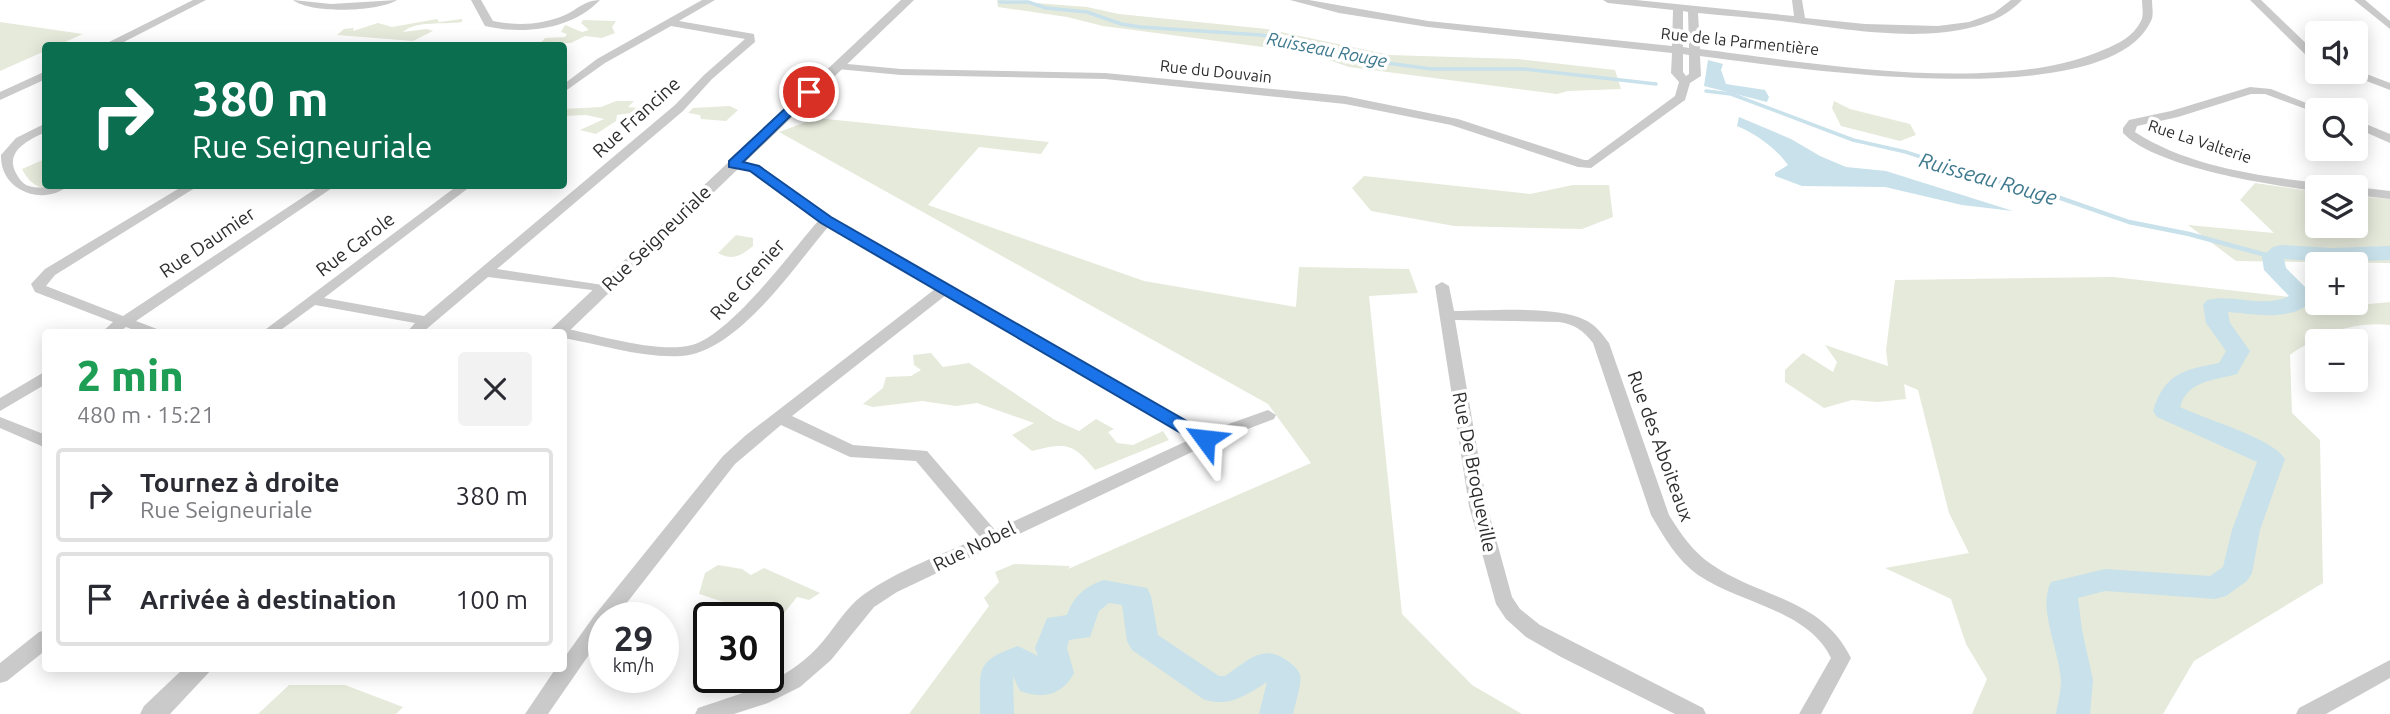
<!DOCTYPE html>
<html lang="fr">
<meta charset="utf-8">
<style>
body{margin:0;font-family:Ubuntu,sans-serif;background:#f2f2f3;color:#2b2b33;height:100vh;display:flex;flex-direction:column;font-size:26px;white-space:nowrap}
*{box-sizing:border-box;margin:0}
p{font-size:23px;color:#7c7c81}
.icon{flex:none;width:38px;height:38px;fill:none;stroke:currentColor;stroke-width:2;stroke-linecap:round;stroke-linejoin:round}
.map{position:relative;flex:1;overflow:hidden}
.side{position:absolute;left:42px;top:329px;width:525px;height:343px;display:flex;flex-direction:column;background:#fff;border-radius:7px;box-shadow:0 4px 18px #0003}
.side>*{flex:none}
.banner{position:absolute;left:42px;top:42px;width:525px;height:147px;border-radius:7px;box-shadow:0 4px 18px #0003;background:#0b6e4f;color:#fff;overflow:hidden}
.buttons{position:absolute;left:2305px;top:21px;display:grid;gap:14px}
.buttons a{display:grid;place-items:center;width:63px;height:63px;border-radius:7px;background:#fff;box-shadow:0 4px 18px #0003;font-size:35px}
.speed{position:absolute;left:588px;top:602px;display:flex;gap:14px;font-size:35px;font-weight:700;text-align:center}
.speed>*{display:grid;place-content:center;width:91px;height:91px;border-radius:50%;background:#fff;box-shadow:0 4px 18px #0003;line-height:1}
.speed small{font-size:18px;font-weight:400}
.speed .limit{border:4px solid #111;border-radius:10px;background:#fff;color:#111}
.pin{position:absolute;display:grid;place-items:center;width:60px;height:60px;color:#fff;margin:-30px;border:4px solid #fff;border-radius:50%;box-shadow:0 2px 7px #0007}
.me{position:absolute;width:77px;margin:-38px;rotate:300deg;stroke-linejoin:round;filter:drop-shadow(0 0 5px #0008)}
.turn{display:flex;align-items:center;gap:24px;height:147px;padding:0 35px;font-size:32px}
.turn .icon{width:91px;height:91px;stroke-width:2.5}
.turn b{display:block;font-size:49px;line-height:60px}
.round{display:grid;place-items:center;flex:none;width:74px;height:74px;border-radius:7px;background:#f2f2f3}
.summary{display:flex;align-items:center;justify-content:space-between;height:119px;padding:0 35px}
h1{font-size:42px;font-weight:800;line-height:52px;color:#1e9e55}
ul{padding:0;list-style:none}
li{display:flex;align-items:center;gap:21px;height:94px;margin:0 14px 10px;padding:0 21px;border:4px solid #e1e1e2;border-radius:7px}
li div{flex:1}
li b{display:block;font-size:26px}
li em{font-style:normal}
.map>svg:first-child{display:block}
</style>
<div class="map">
<svg width="2390" height="714" viewBox="0 0 2390 714">
<rect width="100%" height="100%" fill="#fff"/>
<!-- green -->
<path fill="#e6eadb" d="M997 0 1087 7 1119 14 1267 29 1390 55 1518 59 1615 70 1621 89 1568 91 1557 94 1349 67 1309 53 1103 26 1067 17 998 7Z
M437 19 439 22 462 19V22C444 25 416 20 403 32L427 29 433 31 413 41 337 35 344 29 354 28 353 31 378 23 392 27Z
M583 20 616 21 612 27 615 33 602 38 585 36 571 43 540 44 545 38 565 37 567 34 561 32 565 25 582 32 589 30 581 23Z
M0 22 83 34 58 45 46 46 45 51 0 71Z
M616 101H634L628 107 637 108 630 113 617 115 616 121 596 134 580 130 604 119 586 115 564 116V109L601 107Z
M1834 101 1850 109 1910 124 1916 135 1900 141 1841 126 1832 108Z
M730 106 738 110 726 121 701 119 700 115 688 113 693 108Z
M817 118 1049 142 1041 154 979 147 928 205 1144 281 1296 307 1299 267 1409 269 1418 293 1369 296 1402 614 1472 685 1522 714H909L989 606 984 598 999 582 995 572 1014 564 1070 566 1068 569 1311 463 1268 404 779 132Z
M45 159 43 168 45 169 46 186H56C40 192 29 183 22 169Z
M1364 176 1530 194 1573 185H1609L1613 217 1582 229 1454 226 1371 211 1352 188Z
M2255 183 2317 192V226H2356V196L2390 199V263L2236 261 2188 225 2274 233 2240 200Z
M736 235 753 238V246C741 256 732 261 718 253Z
M2113 277 2317 300V303L2358 305 2390 302V325C2353 321 2320 334 2290 355L2292 413 2320 440 2323 583 2194 661 2163 714H1972L1987 679 1966 644 1951 599 1885 568 1969 553 1949 513 1918 390 1904 384 1906 399 1878 402 1852 400 1824 408 1785 382V370L1803 353 1833 372 1837 362 1825 345 1888 366 1886 350 1895 280Z
M931 353 943 367 969 363 1055 420 1079 431 1096 419 1114 429 1108 432 1117 443 1133 445 1163 431 1169 440 1095 470C1072 442 1066 443 1032 451L1012 435 1034 423 977 403 956 406 922 401 873 407 863 404 883 388 886 377 911 376 921 370 914 365 913 355Z
M718 565 742 569 751 575 764 568 820 593 809 600 797 597 777 622 768 627V618H754L748 610 699 594 705 573Z
M289 685H345L403 707 396 714H258Z"/>
<!-- water -->
<path fill="#c8e1ea" d="M1708 60 1723 64 1721 70 1726 84 1765 90 1769 97 1767 102 1704 86Z
M1739 117 1791 139 1820 156 1846 167 1886 171 2013 211 1962 205 1885 187 1802 186 1775 176V173L1788 165C1776 148 1756 134 1737 126Z"/>
<g fill="none" stroke-linecap="round" stroke-linejoin="round">
<!-- stream-far1 -->
<path stroke="#c8e1ea" stroke-width="3.5" d="M1000 2H1028L1046 8 1087 12 1121 24 1140 27 1261 35 1331 48 1371 61 1432 69H1524L1656 84
M1706 91 1731 94 1853 140 1906 152 1994 181 2014 184"/>
<!-- stream -->
<path stroke="#c8e1ea" stroke-width="4.5" d="M2002 182 2023 185 2129 222 2189 234 2273 257"/>
<!-- river -->
<path fill="#c8e1ea" fill-rule="evenodd" d="M2281 245 2332 248 2390 246V260L2332 262 2284 259 2286 268 2315 297C2297 323 2254 314 2228 312L2230 323 2250 351 2237 374C2213 381 2188 380 2180 407 2204 419 2273 438 2285 459L2260 530 2252 573 2247 581 2226 596 2215 599 2105 591 2078 598 2082 630 2093 680 2090 714H2056C2058 703 2061 691 2061 681 2060 652 2037 608 2051 582L2105 569 2210 576 2223 567 2232 530 2257 462 2157 417 2153 411C2165 373 2183 370 2219 363L2226 351 2206 323 2203 305 2207 300C2233 293 2264 309 2289 296L2264 270 2262 257 2273 247Z
M1104 580 1147 588 1151 596 1158 635 1219 676H1225C1248 661 1263 642 1289 662 1293 665 1298 669 1300 675 1302 685 1295 703 1293 714H1259L1267 682C1245 696 1228 708 1203 699L1132 650 1127 641 1122 605 1109 603 1099 611 1090 637 1069 640 1067 648 1074 673C1062 696 1042 699 1020 691L1013 676 1014 714H980C981 671 972 662 1018 646L1038 656 1035 648 1047 618 1067 615C1073 597 1085 586 1104 580Z"/>
<!-- minor -->
<path fill="#cacaca" fill-rule="evenodd" d="M193 0H206L116 46H101Z
M293 0 331 4 397 0C378 12 311 14 293 0Z
M471 0H481L493 21C517 26 542 25 565 15 578 9 585 0 600 0 571 30 524 35 485 26Z
M702 0H715L679 21 754 34 755 42 712 79 683 111 497 269 603 285 610 289 608 292 488 277 423 332H407L415 323 315 305 278 332H262L457 186H471L324 298 424 316 675 105 704 75 745 39 671 26 605 63 564 92V84L597 59Z
M1290 0H1309L1428 21 1672 46 1673 10 1608 3 1603 0H1636L1794 16 1792 0H1802L1805 18 1865 24 1938 26 1969 22 1994 13 2011 0H2022C1972 53 1854 30 1789 22 1759 18 1729 16 1698 13L1700 49C1813 63 1999 96 2103 50 2118 44 2134 36 2141 21 2144 15 2142 7 2142 0H2152C2152 7 2154 15 2151 21 2107 117 1787 67 1700 56L1701 76 1690 83 1685 100 1591 168 1578 167 1451 125 1345 104 1105 79 901 75 837 69 831 66 837 63 901 69 1105 73 1345 96 1458 119 1584 160H1588L1675 96 1679 82 1671 73 1672 53 1428 27 1339 13ZM1683 11 1688 12 1689 48 1683 47ZM1683 54 1689 55V74L1686 76 1683 72Z
M2250 0H2261L2317 54V63L2313 62Z
M2354 0H2365L2390 21V29Z
M2356 70 2390 83V90L2343 72Z
M46 71V79L0 100V92Z
M2250 87 2271 89 2324 110H2317V113L2265 94H2251L2178 117 2137 126 2135 132C2187 166 2258 176 2318 183L2324 187H2317V191C2269 185 2155 167 2123 133V128L2129 120 2171 111Z
M2356 120 2390 134V143L2356 128Z
M46 123V132C28 140 3 152 17 175 20 180 24 185 29 186 40 190 56 185 68 186 44 206 0 192 1 155L16 138Z
M733 160 759 165 831 217 1206 432 1268 410 1276 415 1274 419 1211 443 897 592 874 607 831 660 800 687 768 703 734 714H695L698 708C744 692 782 684 817 648 833 631 845 608 863 595 898 570 941 555 980 537L916 461 850 457 781 425 735 464 615 618H604V633L548 714H525L556 668H564V658L594 616 723 456 746 435 935 289 828 227C794 267 737 353 681 356 642 358 602 345 564 338V332H557L564 328C597 335 660 354 692 345 731 334 791 252 818 221L750 171 728 167 727 164ZM946 295 1191 439 995 530 927 451 853 445 792 416Z
M183 186H198L55 275 46 286 123 316 320 186H335L136 321 157 329 159 332H139L126 327 119 332H102L113 322 35 292 31 284 45 269Z
M2356 187 2390 191V199L2356 195Z
M1442 282 1449 286 1454 311C1488 311 1556 305 1585 320 1596 325 1602 334 1609 343L1669 515C1680 533 1693 552 1711 564 1761 599 1821 597 1851 658L1821 714H1799L1831 658C1808 610 1739 603 1698 575 1677 560 1664 537 1651 515L1593 343C1584 331 1574 324 1559 322L1455 320 1487 506 1512 597 1520 609 1540 625 1703 708 1706 714H1675L1561 657 1526 637 1506 619 1496 604 1469 506 1435 286Z
M46 371V384L0 411V398Z
M0 417 46 435V448L0 428Z
M46 630V650L7 681 0 683V663L39 632Z
M2390 660V678L2326 714H2296L2299 708Z"/>
<!-- tertiary -->
<path fill="#cacaca" fill-rule="evenodd" d="M901 0H914L564 336V332H548Z
M184 668H213L170 714H140L144 706Z"/>
</g>
<!-- route -->
<path fill="#1a73e8" stroke="#114b97" stroke-width="2" d="M805 90 815 92 743 162 759 166 831 217 1211 435 1213 439 1211 443H1198L821 223 750 171 729 167V161Z"/>
<g text-anchor="middle" stroke-width="7" stroke-linejoin="round" paint-order="stroke">
<!-- far-street labels -->
<g font-size="16" fill="#2d2d2d" stroke="#fff">
<text transform="translate(1740 41) rotate(6)" y="6">Rue de la Parmentière</text>
<text transform="translate(1216 71) rotate(6)" y="6">Rue du Douvain</text>
<text transform="translate(2200 141) rotate(18)" y="6">Rue La Valterie</text>
</g>
<!-- far-water labels -->
<g font-size="18" font-style="italic" fill="#3e798d" stroke="#fff">
<text transform="translate(1327 50) rotate(11)" y="6">Ruisseau Rouge</text>
</g>
<!-- street labels -->
<g font-size="19" fill="#2d2d2d" stroke="#fff">
<text transform="translate(636 117) rotate(-42)" y="7">Rue Francine</text>
<text transform="translate(656 238) rotate(-44)" y="7">Rue Seigneuriale</text>
<text transform="translate(207 242) rotate(-34)" y="7">Rue Daumier</text>
<text transform="translate(355 244) rotate(-37)" y="7">Rue Carole</text>
<text transform="translate(747 279) rotate(-48)" y="7">Rue Grenier</text>
<text transform="translate(1661 446) rotate(70)" y="7">Rue des Aboiteaux</text>
<text transform="translate(1475 472) rotate(79)" y="7">Rue De Broqueville</text>
<text transform="translate(974 546) rotate(-26)" y="7">Rue Nobel</text>
</g>
<!-- water labels -->
<g font-size="21" font-style="italic" fill="#3e798d" stroke="#fff">
<text transform="translate(1988 179) rotate(16)" y="7">Ruisseau Rouge</text>
</g>
</g>
</svg>
<div class="buttons">
<a><svg class="icon" aria-label="sound" viewBox="0 0 24 24"><path d="M4 9h4l5-4v14l-5-4H4zM17 9q2 3 0 6"/></svg></a>
<a><svg class="icon" aria-label="search" viewBox="0 0 24 24"><circle cx="10" cy="10" r="6"/><path d="M15 15l6 6"/></svg></a>
<a><svg class="icon" aria-label="layers" viewBox="0 0 24 24"><path d="M12 4l9 5-9 5-9-5zM3 14l9 5 9-5"/></svg></a>
<a>+</a>
<a>−</a>
</div>
<div class="speed"><div>29<small>km/h</small></div><div class="limit">30</div></div>
<div class="pin" style="left:809px;top:92px;background:#d93025"><svg class="icon" aria-label="arrive" viewBox="0 0 24 24"><path d="M6 21V4h12l-3 4 3 4H6"/></svg></div>
<svg class="me" style="left:1205px;top:439px" viewBox="-20 -20 40 40"><path d="M0-17L14 15 0 8-14 15z" fill="#1a73e8" stroke="#fff" stroke-width="4"/></svg>
<div class="banner">
<div class="turn"><svg class="icon" aria-label="right" viewBox="0 0 24 24"><path d="M7 20v-9h11M14 6l5 5-5 5"/></svg><div><b>380 m</b>Rue Seigneuriale</div></div>
</div>
<section class="side">
<div class="summary"><div><h1>2 min</h1><p>480 m · 15:21</p></div><a class="round"><svg class="icon" aria-label="close" viewBox="0 0 24 24"><path d="M6 6l12 12M18 6L6 18"/></svg></a></div>
<ul>
<li><svg class="icon" aria-label="right" viewBox="0 0 24 24"><path d="M7 20v-9h11M14 6l5 5-5 5"/></svg><div><b>Tournez à droite</b><p>Rue Seigneuriale</p></div><em>380 m</em></li>
<li><svg class="icon" aria-label="arrive" viewBox="0 0 24 24"><path d="M6 21V4h12l-3 4 3 4H6"/></svg><div><b>Arrivée à destination</b></div><em>100 m</em></li>
</ul>
</section>
</div>
